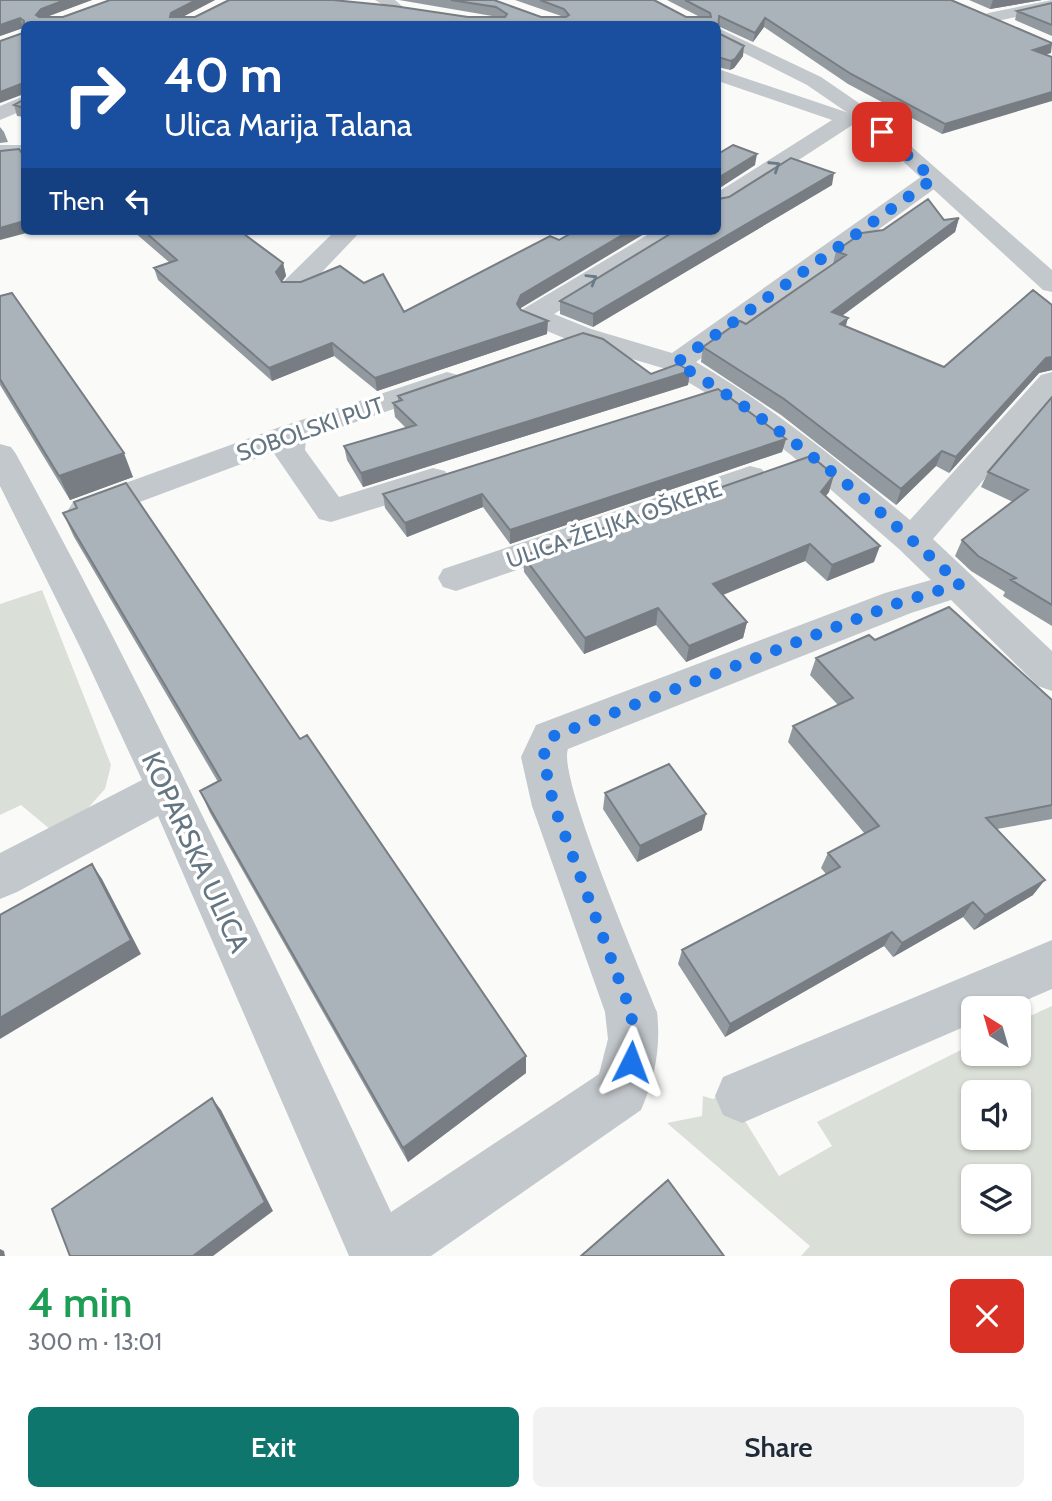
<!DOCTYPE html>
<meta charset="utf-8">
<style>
body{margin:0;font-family:Cabin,sans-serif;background:#f2f2f3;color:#1f2937;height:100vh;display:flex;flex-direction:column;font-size:26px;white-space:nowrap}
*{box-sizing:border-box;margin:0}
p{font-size:23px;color:#747a83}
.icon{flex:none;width:38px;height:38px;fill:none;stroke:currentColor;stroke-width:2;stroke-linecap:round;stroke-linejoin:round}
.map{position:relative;height:1256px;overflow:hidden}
.sheet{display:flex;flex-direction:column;background:#fff;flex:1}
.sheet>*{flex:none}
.top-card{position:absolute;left:21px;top:21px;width:700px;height:214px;border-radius:10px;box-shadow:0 2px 5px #0004;background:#1a4fa0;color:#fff;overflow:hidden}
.needle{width:46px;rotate:323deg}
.fabs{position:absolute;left:961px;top:996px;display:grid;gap:14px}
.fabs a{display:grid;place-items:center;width:70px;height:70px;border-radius:10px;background:#fff;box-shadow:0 2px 5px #0004;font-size:35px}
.pin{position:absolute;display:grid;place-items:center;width:60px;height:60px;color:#fff;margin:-30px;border-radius:14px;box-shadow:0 4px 10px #0006}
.me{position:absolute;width:77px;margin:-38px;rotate:3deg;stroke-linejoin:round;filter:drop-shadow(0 0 5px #0008)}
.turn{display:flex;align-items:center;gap:24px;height:147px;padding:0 28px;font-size:32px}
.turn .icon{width:91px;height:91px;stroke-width:2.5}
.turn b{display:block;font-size:49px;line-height:60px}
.then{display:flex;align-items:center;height:66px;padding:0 28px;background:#0003;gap:14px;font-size:26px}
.round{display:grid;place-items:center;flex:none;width:74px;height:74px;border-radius:10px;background:#f2f2f3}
.headline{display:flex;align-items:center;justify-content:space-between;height:119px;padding:0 28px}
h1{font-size:42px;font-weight:600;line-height:52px;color:#1e9e55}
.cta{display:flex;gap:14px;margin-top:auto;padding:14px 28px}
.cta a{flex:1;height:80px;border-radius:10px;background:#0f766e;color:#fff;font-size:28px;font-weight:600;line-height:80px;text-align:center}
.cta a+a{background:#f2f2f3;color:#1f2937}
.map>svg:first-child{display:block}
</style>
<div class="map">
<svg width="1052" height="1256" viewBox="0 0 1052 1256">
<rect width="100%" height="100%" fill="#fafaf8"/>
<!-- green -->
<path fill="#dadfd7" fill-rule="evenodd" d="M42 590 111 765 105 789 88 808 51 830 21 805 0 815V604Z
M1052 1006V1256H801L810 1246 667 1123 702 1116 703 1096 713 1099 726 1090 779 1176 832 1146 817 1122 973 1044V1054H1018L1019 1021ZM973 1092H1018V1138H973ZM973 1176H1018V1222H973Z"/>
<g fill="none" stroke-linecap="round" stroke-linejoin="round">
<!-- minor -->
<path fill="#c3c8cc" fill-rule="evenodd" d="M375 0H395L403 7 395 12Z
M1052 0V9L988 23 979 18 988 13Z
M718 69 849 113 872 112 875 116 872 120 854 124 726 207 718 209V192L832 120 718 81Z
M24 96V110L0 120V106Z
M0 145H24V157L0 159Z
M933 172 941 174 944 179 941 184 696 362C773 407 841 463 910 520L1041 375 1052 372V400L933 539 1052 651V691L1038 686 951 600 911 613 568 749C557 777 641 971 657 1012 661 1047 655 1078 641 1110L431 1256H349L158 816 17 892 0 899V853L142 780 82 651 0 486V444L11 447 16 454C152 702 271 956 391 1212L599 1074 608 1039 605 1012 532 806 521 757 536 725 885 593 931 580 899 549 791 455 723 403 666 369 571 341 523 321 519 315 523 309 654 231H683L680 236 554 314 591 329 672 353 925 174Z
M335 231H361L303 292 294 294 285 292 281 286 285 280Z
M447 372 458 375 462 381 458 387 306 439 305 450 339 497 433 468 445 471 450 479 445 487 331 522 319 519 273 452 97 518 85 521 73 518 68 510 73 502 280 427Z
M750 466 762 469 767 477 762 485 456 591 443 587 438 578 443 569Z
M1052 940V989L1008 1008H973V1023L742 1123 723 1115 715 1096 723 1077Z"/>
<!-- tertiary -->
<path fill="#c3c8cc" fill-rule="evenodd" d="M718 28 821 77 872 112 1052 270V292L1043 290 858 120 807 85 718 40Z"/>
</g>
<!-- wall -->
<path fill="#929a9f" d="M0 0H92L44 17H63L110 0H215L182 17H498L399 0H494L541 17H564L515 0H654L686 17H700L667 0H951L1051 53 1046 54 942 134 848 84 764 27 753 42 718 26V33L743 56 734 68 730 70 718 67V24H24V117L17 116 14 105 23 100V28L0 36Z
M969 0H1042L990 9Z
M1052 3V36L1015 20 1017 11Z
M0 127 4 132 8 142 0 143Z
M718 154 755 165 718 189V199L832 185 593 327 560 314V301L718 231Z
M959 218 955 232 842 316 846 326 944 367 1052 305V370L1039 373 949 473 936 466 896 505 781 415 701 362 703 347 746 324 833 264 836 251 944 220Z
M133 231H240L283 263 286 276 282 282 404 312 521 308 520 309 547 334 377 391 334 356 272 381 158 280 154 268 170 263Z
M0 296 133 477 70 500 0 385Z
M690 371 688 385 363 487 347 460 344 446 406 428 395 417 393 403 398 401V396Z
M1052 397V626L1003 596 1005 592 971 571 955 556 962 540 1013 502 981 487 988 472Z
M786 439 782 452 510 544 483 507 407 537 385 508 383 494Z
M829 492 825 496 874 562 827 581 805 561 723 595 747 622 743 638 686 662 656 625 584 654 524 572 523 556Z
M74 502 526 1073 408 1162 210 813 200 791 218 782 74 537 63 513 77 508Z
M875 640 1052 700V819L997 829 1033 895 974 930 963 917 893 957 884 946 725 1037 678 964 682 950 826 874 821 868 828 853 865 834 788 742 793 726 838 705 810 675 816 658Z
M605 793 702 830 637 862 603 809Z"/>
<!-- shaded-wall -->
<path fill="#777d82" d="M65 0H92L44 18 39 24 36 15 41 9Z
M196 0H215L173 22 170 17 171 13Z
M993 0H1042L990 9Z
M20 18 23 28 0 36V25Z
M765 18 764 27 753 42 755 33Z
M1052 44 1051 53 1030 59 1033 50Z
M744 46 743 56 734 68 730 70 731 61Z
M21 84 24 94 0 103V92Z
M1052 92V101L942 134 945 124Z
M757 154 755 165 718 189V178Z
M834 173 832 185 593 327V314Z
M959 218 955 232 828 326 832 312Z
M24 221V231H34L0 240V228Z
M629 231H649L521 308 517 316V304L521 295Z
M283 263 286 276 279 285 276 272Z
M848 318 844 333 840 324Z
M548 321 547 334 377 391 375 378Z
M332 343 334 356 272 381 269 368Z
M1052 357V370L1039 373 949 473 956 457 1046 358Z
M690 371 688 385 363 487 361 473Z
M786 439 782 452 510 544V530Z
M942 451 936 466 896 505 901 489Z
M124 453 133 477 70 500 59 476Z
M834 475 829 492 816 509 821 492Z
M482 494 483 507 407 537 405 523Z
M810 544 805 561 710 600 713 584Z
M880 546 874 562 827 581 832 565Z
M658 608 656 625 584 654 585 638Z
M747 622 743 638 686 662 689 646Z
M706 814 702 830 637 862 640 846Z
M92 864 102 879 141 954 0 1039V1018Z
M1045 880 1033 895 974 930 985 915Z
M973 902 963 917 893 957 902 943Z
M892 932 884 946 725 1037 730 1024Z
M526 1056V1073L408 1162 403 1148Z
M212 1098 221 1110 273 1211 213 1256H193Z
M0 1249 4 1251 5 1256H0Z"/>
<!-- building -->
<path fill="#aab3b9" stroke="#777d82" stroke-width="2" d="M0 0H65L41 9 36 15 39 17H63L110 0H196L171 13 170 17H195L229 0H333L394 6 468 17H505L507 14 496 7 451 0H494L541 17H566L569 15 564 9 540 0H654L686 17H711L710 13 685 0H951L1052 43V44L1033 50 1052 57V92L945 124 851 74 765 18 755 33 719 16 718 33 744 46 735 59 731 61 718 57V60V24H24V108L14 105 23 100 21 84 0 92V41L23 33 24 21 20 18 0 25Z
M1052 3V25L1017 11Z
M733 145 757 154 718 178V199L729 197 791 158 834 173 593 314 560 301 675 231H718V154Z
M19 149 24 156V221L0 228V151Z
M928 199 944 220 959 218 832 312 848 318 840 324 944 367 1033 290 1052 305V357L1046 358 956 457 942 451 901 489 784 399 703 347 740 321 746 324 846 255 836 251 862 233 883 230Z
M144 231H240L283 263 276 272 282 282H301L340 266 364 283 383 274 404 312 550 236 559 240 575 231H629L521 295 517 304 521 310 548 321 375 378 332 343 269 368 154 268 177 260Z
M12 293 124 453 59 476 0 379V296Z
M583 333 603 339 651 374 678 364 690 371 361 473 344 446 416 425 393 403 402 400 398 396Z
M718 389 786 439 510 530 482 494 405 523 383 494Z
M1052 397V605L1011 580 1016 578 978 556 962 540 1028 490 988 472Z
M811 456 834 475 821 492 880 546 832 565 810 544 713 584 747 622 689 646 658 608 585 638 523 556Z
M126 483 300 739 307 735 526 1056 403 1148 200 791 221 780 63 513 77 508 74 502Z
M949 607 1052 700V805L986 818 1045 880 985 915 973 902 902 943 892 932 730 1024 682 950 840 867 828 853 879 826 793 726 853 698 816 658 869 635 875 640Z
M669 764 706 814 640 846 605 793Z
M92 864 131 940 0 1018V915Z
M212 1098 265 1202 193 1256H70L52 1209Z
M668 1180 724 1256H581Z"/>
<!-- one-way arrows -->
<defs><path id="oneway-chevron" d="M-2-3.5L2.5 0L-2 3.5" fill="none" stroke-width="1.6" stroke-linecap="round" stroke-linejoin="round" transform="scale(1.75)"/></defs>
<g stroke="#6a7a87">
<use href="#oneway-chevron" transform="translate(775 166) rotate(-33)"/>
<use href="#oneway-chevron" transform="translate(592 279) rotate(-31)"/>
</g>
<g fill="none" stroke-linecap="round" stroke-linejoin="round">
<!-- route -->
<path stroke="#1a73e8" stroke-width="12" stroke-dasharray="0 21.6" d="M631 1062 634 1040 631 1012 554 806 543 757 551 737 898 603 960 584C872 502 780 424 676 363L933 179 882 132"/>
</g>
<g text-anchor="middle" stroke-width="7" stroke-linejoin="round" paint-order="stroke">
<!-- street labels -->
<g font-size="23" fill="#657683" stroke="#fff">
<text transform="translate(310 429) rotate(-19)" y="8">SOBOLSKI PUT</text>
<text transform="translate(614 524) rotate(-19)" y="8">ULICA ŽELJKA OŠKERE</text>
</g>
<!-- near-street labels -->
<g font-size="28" fill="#657683" stroke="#fff">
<text transform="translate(196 852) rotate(65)" y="10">KOPARSKA ULICA</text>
</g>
</g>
</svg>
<div class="fabs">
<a><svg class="needle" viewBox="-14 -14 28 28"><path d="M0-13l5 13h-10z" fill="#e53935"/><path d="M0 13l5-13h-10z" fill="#747a83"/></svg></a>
<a><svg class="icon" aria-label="sound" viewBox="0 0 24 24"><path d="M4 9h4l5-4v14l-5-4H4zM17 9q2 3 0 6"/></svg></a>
<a><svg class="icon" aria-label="layers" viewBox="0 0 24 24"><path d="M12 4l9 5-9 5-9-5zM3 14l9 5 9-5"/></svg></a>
</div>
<div class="pin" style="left:882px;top:132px;background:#d93025"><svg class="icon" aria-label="arrive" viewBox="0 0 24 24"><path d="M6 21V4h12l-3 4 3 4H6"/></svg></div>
<svg class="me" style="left:631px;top:1062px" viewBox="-20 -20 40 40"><path d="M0-17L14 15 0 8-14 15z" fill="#1a73e8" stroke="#fff" stroke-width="4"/></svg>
<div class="top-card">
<div class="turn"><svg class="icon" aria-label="right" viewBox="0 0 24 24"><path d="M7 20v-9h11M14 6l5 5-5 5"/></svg><div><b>40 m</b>Ulica Marija Talana</div></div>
<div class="then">Then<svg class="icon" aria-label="left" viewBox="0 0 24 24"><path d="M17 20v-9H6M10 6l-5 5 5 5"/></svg></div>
</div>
</div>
<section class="sheet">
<div class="headline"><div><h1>4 min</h1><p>300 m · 13:01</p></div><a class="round" style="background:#d93025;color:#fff"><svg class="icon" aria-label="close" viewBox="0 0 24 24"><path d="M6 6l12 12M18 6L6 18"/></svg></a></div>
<div class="cta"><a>Exit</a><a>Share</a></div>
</section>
